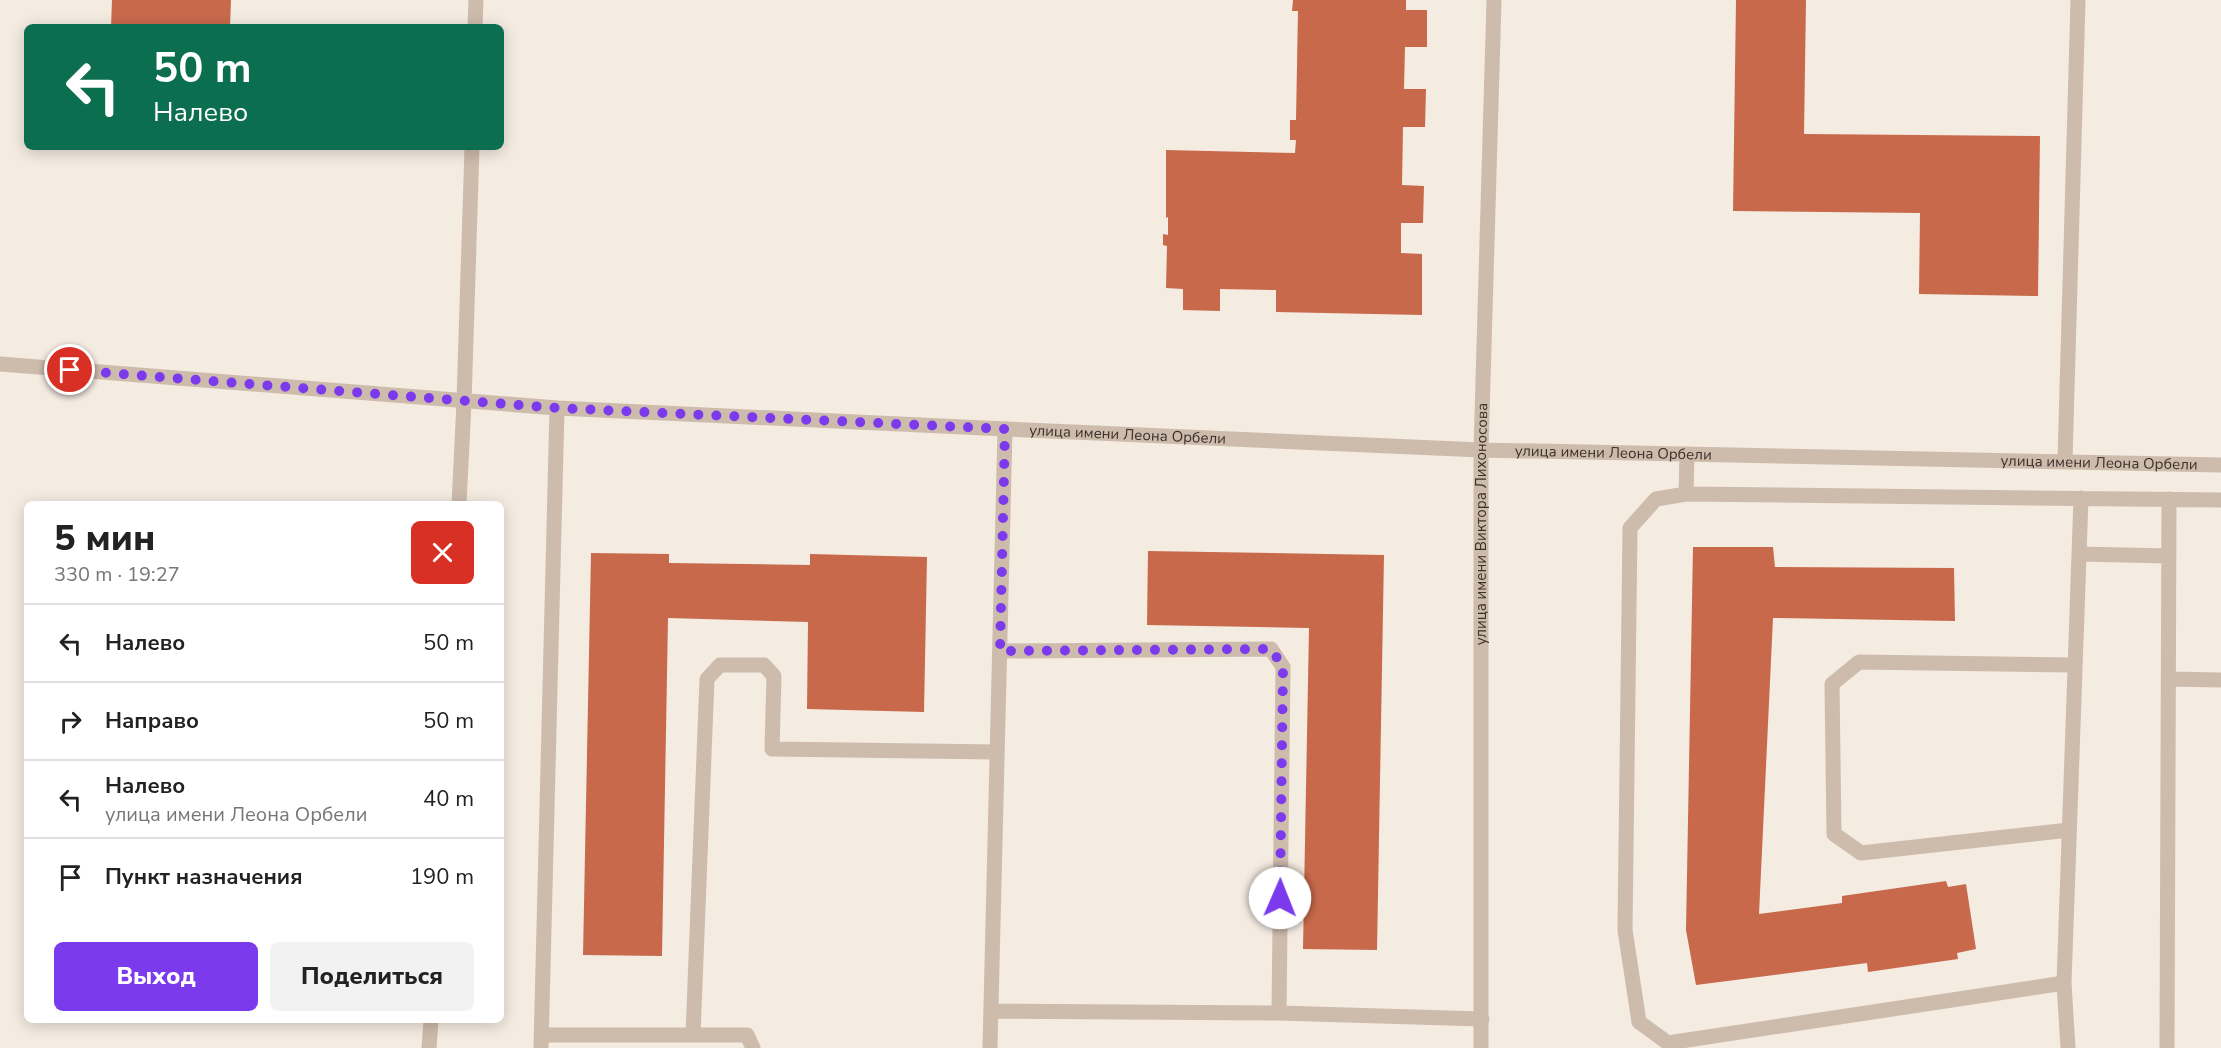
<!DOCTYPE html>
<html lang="ru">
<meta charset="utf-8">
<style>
body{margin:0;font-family:"Nunito Sans",sans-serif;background:#f2f2f2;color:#222;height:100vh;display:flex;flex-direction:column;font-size:22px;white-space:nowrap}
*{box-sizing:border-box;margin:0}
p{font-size:20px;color:#767676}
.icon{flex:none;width:33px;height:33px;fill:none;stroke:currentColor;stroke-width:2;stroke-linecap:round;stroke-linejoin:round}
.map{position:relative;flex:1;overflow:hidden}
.details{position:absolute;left:24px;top:501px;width:480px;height:522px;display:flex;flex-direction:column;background:#fff;border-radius:9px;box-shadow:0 3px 15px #0003}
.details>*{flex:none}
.hud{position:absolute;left:24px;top:24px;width:480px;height:126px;border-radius:9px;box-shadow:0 3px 15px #0003;background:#0b6e4f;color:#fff;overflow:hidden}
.pin{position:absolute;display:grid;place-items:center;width:51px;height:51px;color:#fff;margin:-26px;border:3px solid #fff;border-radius:50%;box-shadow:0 2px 6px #0007}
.me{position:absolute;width:66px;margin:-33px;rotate:1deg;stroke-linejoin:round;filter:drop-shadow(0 0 4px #0008)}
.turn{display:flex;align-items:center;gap:21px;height:126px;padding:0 30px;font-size:27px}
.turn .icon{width:78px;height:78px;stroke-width:2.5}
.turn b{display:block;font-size:42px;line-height:51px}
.round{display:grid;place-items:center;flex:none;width:63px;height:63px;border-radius:9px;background:#f2f2f2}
.headline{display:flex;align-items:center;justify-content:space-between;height:102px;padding:0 30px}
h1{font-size:36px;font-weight:800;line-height:45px}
.action{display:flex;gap:12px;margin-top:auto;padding:12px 30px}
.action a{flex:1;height:69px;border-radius:9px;background:#7c3aed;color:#fff;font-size:24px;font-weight:800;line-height:69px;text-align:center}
.action a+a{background:#f2f2f2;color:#222}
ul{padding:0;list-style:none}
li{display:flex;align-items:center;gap:18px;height:78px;padding:0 30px;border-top:2px solid #e0e0e0}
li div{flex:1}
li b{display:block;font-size:22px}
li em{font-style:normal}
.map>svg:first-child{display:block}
</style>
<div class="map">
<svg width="2221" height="1048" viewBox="0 0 2221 1048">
<rect width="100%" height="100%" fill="#f4ebe1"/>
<!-- building -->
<path fill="#c8694b" d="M112 0H231L230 27H111Z
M1293 0H1406V10H1427V47H1405L1404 89H1426L1425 127H1403L1402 185 1424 186 1423 223H1401V253L1422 254V315L1276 312V290L1220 289V311L1183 310V289L1166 288 1167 246 1163 245V234L1168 235V217L1166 218V150L1295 153 1296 140H1290V120H1296L1298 11H1292Z
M1736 0H1806L1804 134 2040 136 2038 296 1919 294 1920 213 1733 211Z
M1693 547H1773L1775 567 1954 568 1955 621 1773 618 1759 914 1842 903V896L1946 881 1948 887 1966 884 1976 949 1957 953 1958 959 1868 972 1867 963 1696 985 1686 930Z
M1148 551 1384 555 1377 950 1303 949 1309 628 1147 625Z
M591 553 669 554V563L810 565V554L927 557 924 712 807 709 808 622 668 618 662 956 583 955Z"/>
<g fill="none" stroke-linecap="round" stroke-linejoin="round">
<!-- service -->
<path stroke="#cdbbac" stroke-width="15" d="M1687 454 1686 494 2221 500
M2065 461 2078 0
M1686 494 1656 499 1630 528 1625 930 1639 1022 1668 1043 2064 983
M2079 554 2169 556
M1000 651 1271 649 1283 667 1279 1013
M2169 679 2221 680
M2069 830 1861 853 1834 834 1832 684 1859 662 2075 665
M991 1011 1279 1013 1482 1019
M542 1035H747L753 1048
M693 1035 707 679 720 665H764L774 676 772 749 997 752
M541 1048 557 408
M990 1048 1005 429
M2068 1048 2064 983 2081 498
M2167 1048 2169 499"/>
<!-- minor -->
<g stroke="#cdbbac" stroke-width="15">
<path d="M475 27 476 0"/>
<path id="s1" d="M0 364 557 408 1005 429 1481 450 2221 465"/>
<path d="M459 504 464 402 472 147"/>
<path d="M429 1048 431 1020"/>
<path id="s2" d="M1481 1048V450L1494 0"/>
</g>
</g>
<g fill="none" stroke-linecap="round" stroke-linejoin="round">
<!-- route -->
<path stroke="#7c3aed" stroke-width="10" stroke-dasharray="0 18" d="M70 370 557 408 1005 429 1000 651 1271 649 1283 667 1280 898"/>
</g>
<g text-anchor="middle" stroke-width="5" stroke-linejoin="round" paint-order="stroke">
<!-- street labels -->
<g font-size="15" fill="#3b302b" stroke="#fbf5ee">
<text dy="5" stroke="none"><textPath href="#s1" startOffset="1130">улица имени Леона Орбели</textPath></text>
<text dy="5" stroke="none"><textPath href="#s1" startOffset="1616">улица имени Леона Орбели</textPath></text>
<text dy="5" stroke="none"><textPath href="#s1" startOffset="2102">улица имени Леона Орбели</textPath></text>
<text dy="5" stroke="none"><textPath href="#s2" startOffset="524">улица имени Виктора Лихоносова</textPath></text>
</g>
</g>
</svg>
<div class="pin" style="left:70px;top:370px;background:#d93025"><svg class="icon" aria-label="arrive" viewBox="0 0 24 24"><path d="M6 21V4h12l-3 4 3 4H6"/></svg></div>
<svg class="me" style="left:1280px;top:898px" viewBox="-20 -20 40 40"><circle r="19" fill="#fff"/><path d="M0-13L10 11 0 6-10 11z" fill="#7c3aed"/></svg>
<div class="hud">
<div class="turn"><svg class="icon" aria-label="left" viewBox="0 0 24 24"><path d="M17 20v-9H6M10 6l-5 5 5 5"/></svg><div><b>50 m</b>Налево</div></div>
</div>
<section class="details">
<div class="headline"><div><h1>5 мин</h1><p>330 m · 19:27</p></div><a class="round" style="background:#d93025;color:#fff"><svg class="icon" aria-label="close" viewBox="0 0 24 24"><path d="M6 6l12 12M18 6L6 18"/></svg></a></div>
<ul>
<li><svg class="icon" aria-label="left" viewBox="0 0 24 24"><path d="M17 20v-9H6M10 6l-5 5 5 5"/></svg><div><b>Налево</b></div><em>50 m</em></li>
<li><svg class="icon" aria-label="right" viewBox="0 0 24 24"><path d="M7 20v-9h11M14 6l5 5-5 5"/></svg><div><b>Направо</b></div><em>50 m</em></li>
<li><svg class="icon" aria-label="left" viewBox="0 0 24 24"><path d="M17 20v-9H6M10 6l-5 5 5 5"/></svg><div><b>Налево</b><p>улица имени Леона Орбели</p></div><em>40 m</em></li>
<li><svg class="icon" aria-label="arrive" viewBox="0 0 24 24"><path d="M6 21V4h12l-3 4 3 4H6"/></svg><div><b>Пункт назначения</b></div><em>190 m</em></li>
</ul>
<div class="action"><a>Выход</a><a>Поделиться</a></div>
</section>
</div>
